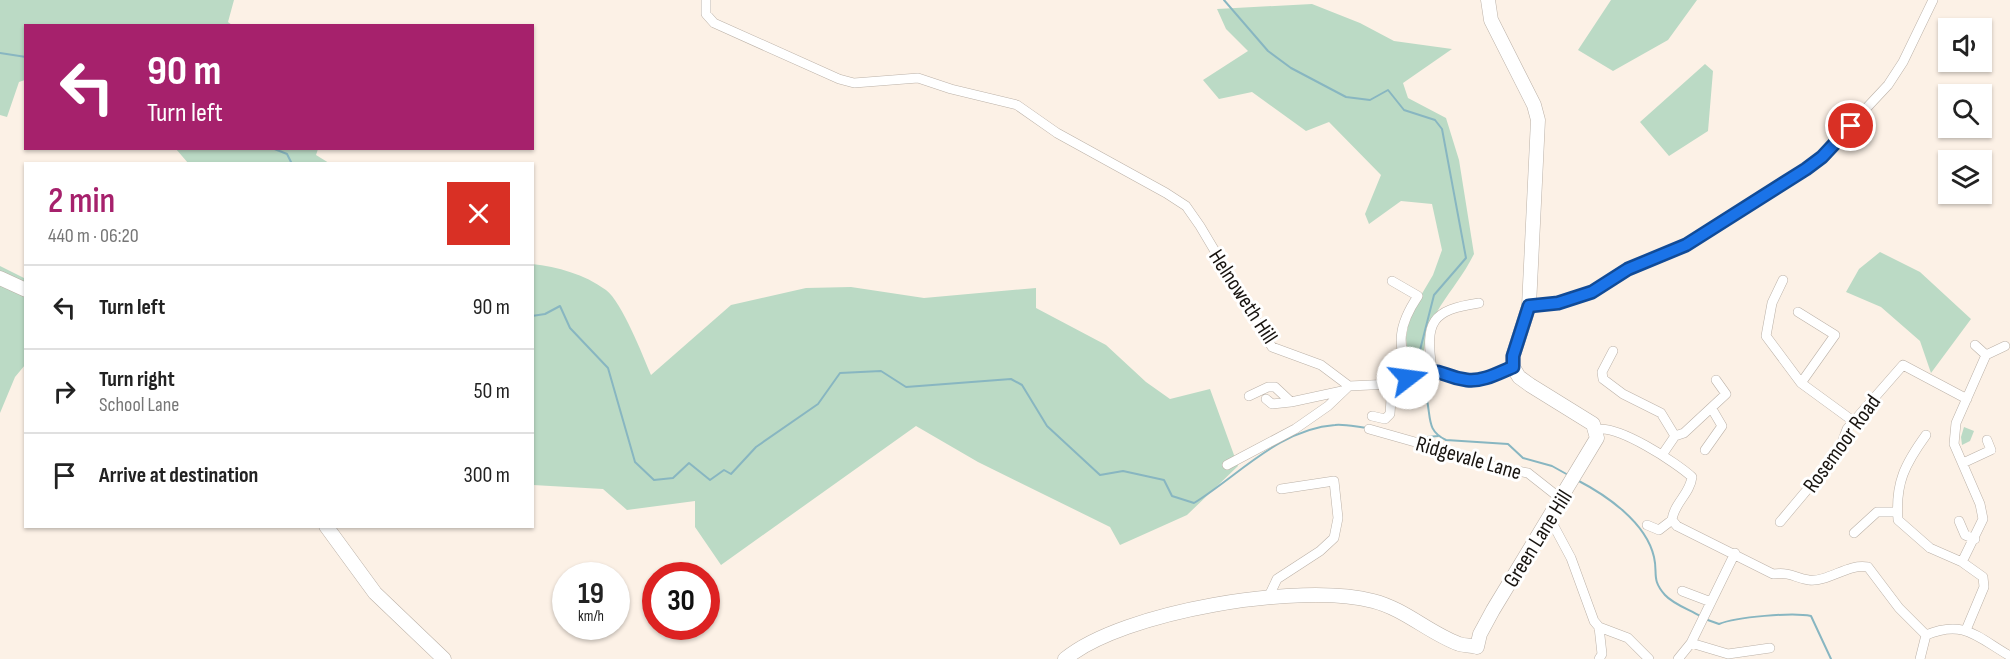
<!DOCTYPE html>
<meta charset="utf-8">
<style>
body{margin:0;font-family:"Sofia Sans Condensed",sans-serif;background:#f6f6f6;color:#222;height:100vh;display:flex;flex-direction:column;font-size:22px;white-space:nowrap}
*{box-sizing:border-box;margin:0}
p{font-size:20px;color:#767676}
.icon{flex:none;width:33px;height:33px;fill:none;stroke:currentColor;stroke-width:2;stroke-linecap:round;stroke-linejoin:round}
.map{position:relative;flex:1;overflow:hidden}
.side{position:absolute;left:24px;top:162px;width:510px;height:366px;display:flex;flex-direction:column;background:#fff;border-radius:0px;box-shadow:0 2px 4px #0004}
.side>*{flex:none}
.banner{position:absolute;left:24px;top:24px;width:510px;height:126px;border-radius:0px;box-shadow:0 2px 4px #0004;background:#a6216c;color:#fff;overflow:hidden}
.buttons{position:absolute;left:1938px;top:18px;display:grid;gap:12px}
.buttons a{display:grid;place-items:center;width:54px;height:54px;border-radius:0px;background:#fff;box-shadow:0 2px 4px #0004;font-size:30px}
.speed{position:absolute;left:552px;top:562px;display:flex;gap:12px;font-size:30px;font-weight:700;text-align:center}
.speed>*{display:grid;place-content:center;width:78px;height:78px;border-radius:50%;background:#fff;box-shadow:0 2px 4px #0004;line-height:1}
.speed small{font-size:15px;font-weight:400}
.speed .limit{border:9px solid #d22;background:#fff;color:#111}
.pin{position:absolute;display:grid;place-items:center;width:51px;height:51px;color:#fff;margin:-26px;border:3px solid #fff;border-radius:50%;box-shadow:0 2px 6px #0007}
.me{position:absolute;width:66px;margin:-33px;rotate:75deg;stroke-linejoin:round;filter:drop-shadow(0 0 4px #0008)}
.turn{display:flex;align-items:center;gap:21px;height:126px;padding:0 24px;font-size:27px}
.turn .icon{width:78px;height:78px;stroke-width:2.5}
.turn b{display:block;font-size:42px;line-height:51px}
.round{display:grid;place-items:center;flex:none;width:63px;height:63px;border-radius:0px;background:#f6f6f6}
.headline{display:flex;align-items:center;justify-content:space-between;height:102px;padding:0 24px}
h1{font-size:36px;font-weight:600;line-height:45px;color:#a6216c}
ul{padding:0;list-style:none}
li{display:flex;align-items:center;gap:18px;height:84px;padding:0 24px;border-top:2px solid #e0e0e0}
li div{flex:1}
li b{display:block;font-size:22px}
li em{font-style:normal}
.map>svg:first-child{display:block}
</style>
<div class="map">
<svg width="2010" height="659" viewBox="0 0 2010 659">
<rect width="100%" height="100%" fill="#fcf1e6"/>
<!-- green -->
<path fill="#bbdac5" d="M0 0H234L228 22 232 25 26 26 25 80 19 82 7 117 0 115Z
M1611 0H1697L1668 40 1613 71 1578 50Z
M1312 4 1360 23 1394 41 1452 49 1403 83 1408 98 1446 118 1459 160 1474 254C1453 296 1424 312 1423 364L1409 368 1406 338 1410 314 1433 275 1442 250 1432 204 1401 201 1369 224 1365 214 1381 175 1329 122 1306 131 1252 92 1219 99 1203 80 1248 51 1226 29 1217 9Z
M1705 64 1713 71 1708 131 1669 156 1640 122Z
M176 149H318L316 155 329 163H188Z
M1880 252 1920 272 1971 319 1931 373 1920 341 1881 307 1846 292 1859 269Z
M532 264C558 267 584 274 606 290 622 302 643 356 651 375L731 305 806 288 851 287 924 298 1036 288V308L1106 345 1146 382 1170 399 1210 389 1238 466 1187 515 1120 545 1110 527 978 462 916 426 721 565 695 527V501L627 510 603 489 533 485Z
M0 266 26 279 25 365 15 377 0 413Z
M1964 427 1974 431 1970 441 1962 445 1961 437Z"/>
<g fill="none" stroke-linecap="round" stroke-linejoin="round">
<!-- stream -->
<path stroke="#88b6c1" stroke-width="2" d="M1224 0 1268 51 1291 68 1346 97 1370 100 1388 90 1404 110 1435 120 1442 129 1466 258 1434 295 1419 354 1420 369
M0 53 26 57
M272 148 287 154 292 164
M532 316 545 314 560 306 570 328 608 368 635 462 654 480 673 478 689 463 710 480 724 470 731 474 756 447 818 404 840 373 881 371 906 387 1011 379 1022 385 1047 426 1100 475 1123 471 1164 480 1172 496 1194 503C1238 476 1279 429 1335 425 1345 424 1357 427 1368 428
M1420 378C1422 385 1425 393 1427 400 1431 419 1427 431 1446 440L1508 444 1523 458 1552 466 1570 476
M1417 438 1438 436
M1577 480C1606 495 1646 522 1654 557 1658 574 1651 579 1665 595 1673 604 1690 610 1700 616
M1705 619 1719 624C1736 617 1793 612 1811 616L1831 659"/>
<defs>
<path id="street" d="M706 0V14L714 23 839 79 854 83 918 78 951 89 1017 105 1057 133 1166 193 1186 206 1200 226 1272 347 1321 365 1349 386
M1783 280 1772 303 1766 336 1801 383 1853 421
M1392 281 1418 296C1397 327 1398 343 1408 378
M1529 306 1573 299 1592 292 1627 269 1686 245 1815 163 1888 85 1903 62 1933 0
M1798 312 1835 335 1801 383
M1975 345 1986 355
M1613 351 1602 372 1603 379 1623 394 1661 413 1675 436
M1432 369C1425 322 1431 310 1479 303
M1349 386 1392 384 1432 369 1468 380 1483 378 1513 367
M1249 396 1268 387H1275L1291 402 1342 391
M1266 399 1272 404 1291 402
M1372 416 1385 419 1390 414 1392 384
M1369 429 1422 444 1470 462 1528 473 1561 499
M1596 430C1616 423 1677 463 1692 477 1690 494 1674 503 1672 520L1677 526 1773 574C1793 572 1794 578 1809 580 1829 582 1848 563 1868 567L1899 608 1926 635
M1926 435C1905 464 1895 483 1898 520L1930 548 1962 562 1983 577 1984 587 1966 630
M1705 450 1722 426 1712 409
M1662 455 1675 436 1684 433 1726 394 1716 380
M1963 463 1991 450 1987 440
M1227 465 1295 429 1328 406 1349 386
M1549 517 1571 558 1594 621 1599 627 1628 638 1649 659
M1959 521 1965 535 1975 539
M1780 522 1838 453 1847 429 1903 365 1967 399
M1647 525 1659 530 1672 520
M1854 533 1877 512H1897
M1962 562 1983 519 1980 504 1954 444 1956 423 1986 355 2005 346
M1682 591 1711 602
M1268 598 1277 579 1320 551 1334 538 1338 518 1334 481 1281 489
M1926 635C1964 619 1977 637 2010 656
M1691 643 1728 654 1770 648
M1599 659 1602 654 1599 627
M1678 659 1691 643 1735 553
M1920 659 1926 635"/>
<path id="secondary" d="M0 278 26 290
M326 526 375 593 444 659
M1477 647 1480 634 1493 610 1597 438 1593 424 1530 385 1519 377 1513 367V356L1529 306 1538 120 1534 105 1491 20 1488 0
M1065 659C1123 611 1301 582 1373 601 1405 609 1429 633 1459 644 1465 646 1471 645 1477 647"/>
</defs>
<!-- street casing -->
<use href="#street" stroke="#bbb1a7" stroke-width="10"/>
<!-- secondary casing -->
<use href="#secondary" stroke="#bbb1a7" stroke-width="15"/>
<!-- street -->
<use href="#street" stroke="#fff" stroke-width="9"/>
<!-- secondary -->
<use href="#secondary" stroke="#fff" stroke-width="14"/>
</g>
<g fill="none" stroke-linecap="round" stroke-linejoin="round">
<defs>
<path id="route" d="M1408 378C1444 364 1436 376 1467 380 1483 382 1500 372 1513 367V356L1529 306 1558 303 1592 292 1628 269 1686 245 1806 169 1822 157 1851 126"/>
</defs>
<!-- route casing -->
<use href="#route" stroke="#114b97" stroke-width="15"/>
<!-- route -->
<use href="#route" stroke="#1a73e8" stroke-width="10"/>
</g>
<g text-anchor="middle" stroke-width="6" stroke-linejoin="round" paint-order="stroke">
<!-- street labels -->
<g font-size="22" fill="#181410" stroke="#fff">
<text transform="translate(1244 296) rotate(57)" y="8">Helnoweth Hill</text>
<text transform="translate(1841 443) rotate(-54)" y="8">Rosemoor Road</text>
<text transform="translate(1469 457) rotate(16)" y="8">Ridgevale Lane</text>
<text transform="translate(1537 538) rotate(-58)" y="8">Green Lane Hill</text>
</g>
</g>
</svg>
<div class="buttons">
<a><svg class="icon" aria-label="sound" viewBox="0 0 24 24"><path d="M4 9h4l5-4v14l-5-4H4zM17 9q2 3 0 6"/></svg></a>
<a><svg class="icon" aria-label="search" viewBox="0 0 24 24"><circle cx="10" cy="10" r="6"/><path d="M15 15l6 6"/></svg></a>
<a><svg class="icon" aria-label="layers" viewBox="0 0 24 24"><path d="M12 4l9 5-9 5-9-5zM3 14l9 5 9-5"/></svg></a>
</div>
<div class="speed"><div>19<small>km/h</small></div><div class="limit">30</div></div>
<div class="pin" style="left:1851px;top:126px;background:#d93025"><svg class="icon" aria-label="arrive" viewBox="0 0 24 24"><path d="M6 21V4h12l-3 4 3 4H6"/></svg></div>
<svg class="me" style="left:1408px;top:378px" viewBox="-20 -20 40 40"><circle r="19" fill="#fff"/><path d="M0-13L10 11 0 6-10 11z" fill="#1a73e8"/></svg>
<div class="banner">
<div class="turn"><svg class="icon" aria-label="left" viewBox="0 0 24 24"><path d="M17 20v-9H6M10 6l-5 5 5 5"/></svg><div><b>90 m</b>Turn left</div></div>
</div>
<section class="side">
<div class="headline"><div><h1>2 min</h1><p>440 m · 06:20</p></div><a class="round" style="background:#d93025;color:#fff"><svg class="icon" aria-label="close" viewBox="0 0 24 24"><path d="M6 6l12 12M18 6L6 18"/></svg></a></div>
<ul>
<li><svg class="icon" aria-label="left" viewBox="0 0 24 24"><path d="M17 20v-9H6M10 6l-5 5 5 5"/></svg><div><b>Turn left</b></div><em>90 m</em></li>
<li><svg class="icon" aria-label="right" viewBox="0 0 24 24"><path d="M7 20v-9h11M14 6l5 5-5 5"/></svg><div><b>Turn right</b><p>School Lane</p></div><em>50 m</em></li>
<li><svg class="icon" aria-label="arrive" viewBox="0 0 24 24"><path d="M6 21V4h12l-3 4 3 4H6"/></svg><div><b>Arrive at destination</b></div><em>300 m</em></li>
</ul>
</section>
</div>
